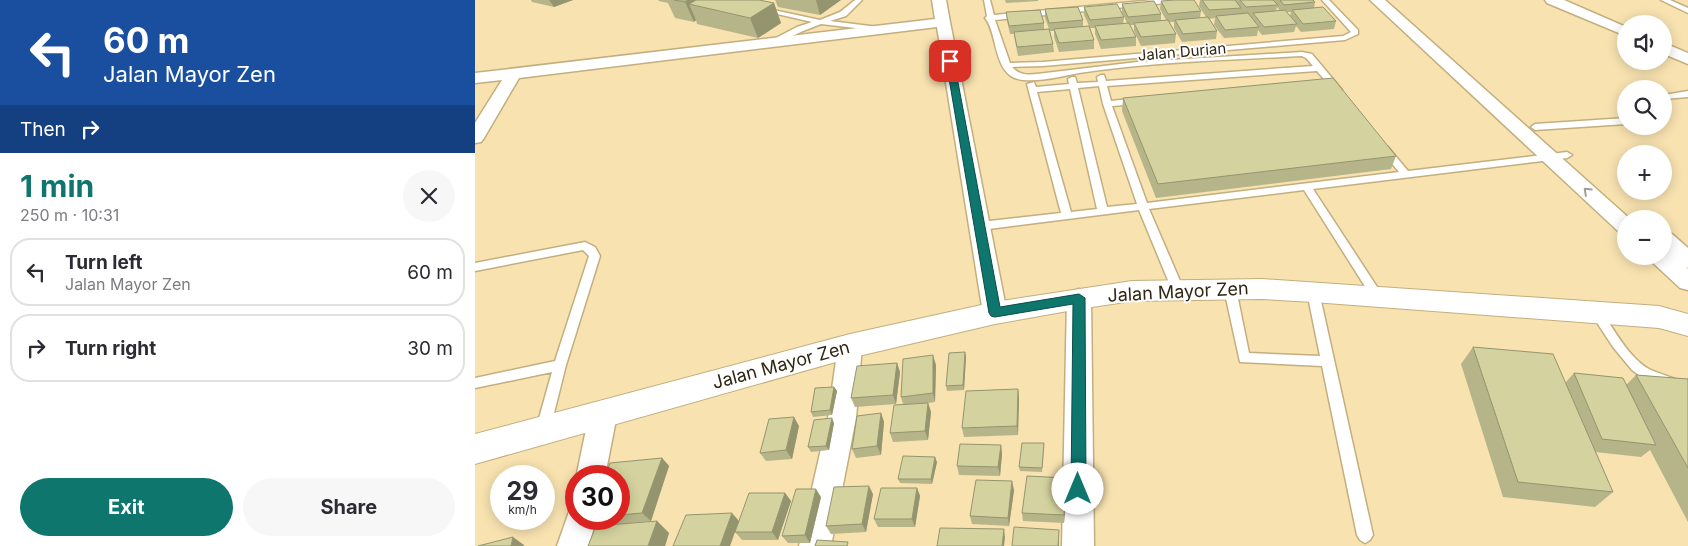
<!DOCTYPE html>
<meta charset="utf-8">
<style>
body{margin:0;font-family:Inter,sans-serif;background:#f7f7f7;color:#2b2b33;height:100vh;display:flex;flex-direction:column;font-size:19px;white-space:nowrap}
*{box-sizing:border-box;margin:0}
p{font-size:16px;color:#7c7c81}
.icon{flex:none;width:28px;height:28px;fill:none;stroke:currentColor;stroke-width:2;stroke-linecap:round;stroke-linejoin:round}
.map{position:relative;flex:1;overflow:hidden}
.sheet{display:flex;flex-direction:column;background:#fff;width:475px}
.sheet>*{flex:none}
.banner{background:#1a4fa0;color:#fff;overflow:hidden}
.controls{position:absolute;left:1142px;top:15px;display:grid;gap:10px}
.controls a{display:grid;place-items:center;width:55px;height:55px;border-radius:50%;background:#fff;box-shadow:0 2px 12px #0003;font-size:25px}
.speed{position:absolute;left:15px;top:465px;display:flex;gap:10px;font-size:25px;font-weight:700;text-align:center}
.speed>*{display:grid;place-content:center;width:65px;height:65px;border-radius:50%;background:#fff;box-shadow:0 2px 12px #0003;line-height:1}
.speed small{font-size:12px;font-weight:400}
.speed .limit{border:8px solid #d22;background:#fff;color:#111}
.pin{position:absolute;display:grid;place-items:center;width:42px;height:42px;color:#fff;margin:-21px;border-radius:10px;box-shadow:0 2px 8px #0006}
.me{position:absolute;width:55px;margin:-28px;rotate:0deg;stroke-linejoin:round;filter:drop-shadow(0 0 4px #0008)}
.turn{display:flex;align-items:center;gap:18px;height:105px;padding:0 20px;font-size:22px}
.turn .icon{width:65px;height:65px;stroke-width:2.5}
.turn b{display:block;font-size:35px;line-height:42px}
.then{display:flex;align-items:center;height:48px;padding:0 20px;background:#0003;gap:10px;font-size:19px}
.round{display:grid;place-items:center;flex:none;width:52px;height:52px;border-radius:26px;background:#f7f7f7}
.headline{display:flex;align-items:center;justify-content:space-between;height:85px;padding:0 20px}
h1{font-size:30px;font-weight:700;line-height:38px;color:#0f766e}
.action{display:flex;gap:10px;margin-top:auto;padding:10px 20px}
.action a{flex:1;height:58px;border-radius:30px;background:#0f766e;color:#fff;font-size:20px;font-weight:700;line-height:58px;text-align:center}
.action a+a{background:#f7f7f7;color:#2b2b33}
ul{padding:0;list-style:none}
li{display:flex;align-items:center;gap:15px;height:68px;margin:0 10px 8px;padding:0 10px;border:2px solid #e1e1e2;border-radius:20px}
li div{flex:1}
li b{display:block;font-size:19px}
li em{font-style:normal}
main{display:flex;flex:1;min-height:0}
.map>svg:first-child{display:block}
</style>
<main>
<section class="sheet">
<div class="banner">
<div class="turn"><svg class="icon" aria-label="left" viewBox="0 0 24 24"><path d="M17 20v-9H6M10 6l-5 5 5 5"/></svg><div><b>60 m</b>Jalan Mayor Zen</div></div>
<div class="then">Then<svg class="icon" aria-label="right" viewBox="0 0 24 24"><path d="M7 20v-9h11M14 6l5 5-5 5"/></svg></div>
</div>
<div class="headline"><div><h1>1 min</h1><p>250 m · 10:31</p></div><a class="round"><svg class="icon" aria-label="close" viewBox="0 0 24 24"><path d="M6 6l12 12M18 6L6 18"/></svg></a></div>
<ul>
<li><svg class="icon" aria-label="left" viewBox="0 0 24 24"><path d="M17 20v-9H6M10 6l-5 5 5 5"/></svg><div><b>Turn left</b><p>Jalan Mayor Zen</p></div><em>60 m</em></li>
<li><svg class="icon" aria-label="right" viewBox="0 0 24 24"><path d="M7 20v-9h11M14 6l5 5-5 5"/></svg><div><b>Turn right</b></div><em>30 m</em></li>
</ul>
<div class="action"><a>Exit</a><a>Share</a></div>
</section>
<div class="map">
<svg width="1213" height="546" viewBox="0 0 1213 546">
<rect width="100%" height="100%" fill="#f8e2b0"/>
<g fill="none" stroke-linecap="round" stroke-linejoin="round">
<defs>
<path id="service" d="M380 0H387L371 16 355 21 403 27 407 29 406 31 346 24 328 31 300 44H297V40L322 27 337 22 285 10 289 8 345 20 365 12Z
M509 0H515L519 15 679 0H704L701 2 520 20 535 63 568 62 868 36 876 32 847 0H854L883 30V34L870 40 568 66 537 67C544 75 552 75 562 74L662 62 827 52 837 54 867 90 866 92H860L842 71 632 86 636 101 663 98 667 101 663 104 637 106 672 203 924 172 905 149 910 146 913 147 933 171 1092 152 1097 155 1092 158 838 189 906 293 908 296 906 299H898L829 190 674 209 709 290 707 293H699L697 290 664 210 506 230 502 228 501 226 502 224 506 222 586 213 552 84 559 82 561 87 594 84 593 79 597 77H600L602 83 623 82 622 77 626 75H629L631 81 838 66 831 58 827 56C753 60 677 62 604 73 587 76 551 86 536 76 519 65 521 30 510 18L512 16ZM624 86 628 104 662 204 632 207 603 88ZM595 89 622 209 596 212 562 92Z
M1186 0H1195L1213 8V13Z
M1213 91V97L1189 99V95Z
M1151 118V124L1060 130 1056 127 1060 124Z
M110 242 120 247 125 256 91 365 75 429 73 433 68 435 63 433 61 429 77 372 0 388V378L80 361 114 256 108 250 0 271V263Z
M755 285 759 286 761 289 774 353 845 356 832 292 834 289H842L844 292 898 535 895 540 890 543 885 540 882 535 847 366 765 362 749 289 751 286Z
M1121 307 1125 309C1138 328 1152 355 1172 368 1185 375 1200 377 1213 385V398L1198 389 1168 378 1157 370 1138 347 1117 315 1115 312 1117 309Z"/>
<path id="minor" d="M457 0H471L475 22 532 313 528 319 520 322 512 319 508 313 462 27 44 78 9 138 6 142 0 143V123L27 80 0 83V73L460 19Z
M895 0H910L1155 219H1151V234L1144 232Z
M1070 0H1089L1151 27V36L1072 3Z
M1189 43 1213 53V64L1189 54Z
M1189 232 1197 234 1213 248V268L1211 267 1213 269V290L1205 288 1176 261 1173 256H1189Z
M604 289 612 292 616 298 619 546H587L592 298 596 292Z
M375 336 384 339 387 346 381 418 356 546H324L353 418 363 346 366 339Z
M128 403 138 407 142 415 130 476 101 478 114 415 118 407Z
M101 506V519H121L114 546H82L95 509Z"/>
<path id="tertiary" d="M787 279 1184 306 1213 314V336L1184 328 838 302 787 299 657 301 604 309 520 324 375 358 0 464V434L375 334 520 302 657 281Z"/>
</defs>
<!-- service casing -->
<use href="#service" stroke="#c3ae7e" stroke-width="3"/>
<!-- minor casing -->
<use href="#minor" stroke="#c3ae7e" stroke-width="3"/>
<!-- tertiary casing -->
<use href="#tertiary" stroke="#c3ae7e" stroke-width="2"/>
<!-- service -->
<use href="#service" fill="#fff" fill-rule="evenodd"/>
<!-- minor -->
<use href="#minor" fill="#fff" fill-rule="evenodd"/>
<!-- tertiary -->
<use href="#tertiary" fill="#fff" fill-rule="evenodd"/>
</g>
<!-- wall -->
<path fill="#b6b589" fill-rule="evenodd" d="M56 0H98L79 7 57 2Z
M183 0H284L299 3 306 23 283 38 222 24 221 20 219 22 200 18 193 3 184 1Z
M300 0H366L345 15 303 7Z
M530 0H563V1L531 3Z
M725 0H838L840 2 839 8 861 21 859 29 826 32 821 26 819 32 787 35 783 30 782 36 749 38 739 25 740 18 734 19 742 31 741 39 707 42 699 28V22H694L701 34 700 43 666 46 659 31V25H655L661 37V46L626 49 620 34V28H615L609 15V7L649 17 648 24 652 23 647 12V4L686 14V21L691 20 685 9 686 1 726 11 725 18 731 17 724 6ZM802 7 805 11H801ZM812 12H816L815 16Z
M570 9 608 20V26L619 40V49L584 52 579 37V31H575L578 44 579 52 543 56 540 41 539 34H535L532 21 531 12 569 23V30L574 29 570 18Z
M648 98 921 156 916 169 681 198 647 111Z
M998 347 1090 383 1099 373 1151 385 1161 375 1212 379 1213 378V522L1175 450 1166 457 1120 452 1138 492 1120 507 1028 497 986 364Z
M490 352 491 357 489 390 472 391 471 386Z
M422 363 425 372 421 404 380 407 376 398Z
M461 365 460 402 453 403 456 412 453 440 418 442 415 433 428 404 426 397Z
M359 387 362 391 357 415 338 417 336 412Z
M543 389 544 398 543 435 489 437 487 428Z
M406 413 409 422 406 455 381 458 377 449Z
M359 423 354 450 336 452 333 447Z
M324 426 317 459 291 461 285 453Z
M569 443V448L567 472 545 471 544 467Z
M526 445 527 454 525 476 484 475 482 466Z
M187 458 194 466 176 521 144 524 182 521 194 533 190 546H113L122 526 113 519H144V476Z
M462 462 457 484 425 483 423 479Z
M592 486 589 523 548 521 547 513Z
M442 488 445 496 440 527H403L399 519Z
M539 490 534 526 497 524 495 516Z
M310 493 316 501 303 540H267L260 532Z
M398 494 391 532 356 534 351 526Z
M346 497 335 543H313L307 536Z"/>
<!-- shaded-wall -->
<path fill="#94946f" d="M74 0H98L79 7Z
M205 0H253L214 4 221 20 219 22 210 2Z
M341 0H366L345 15Z
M299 3 306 23 283 38 275 18Z
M490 352 491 357 489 390 488 385Z
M458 355 461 365 460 402 458 393Z
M422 363 425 372 421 404 418 395Z
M359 387 362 391 357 415 355 410Z
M543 389 544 398 543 435 542 426Z
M453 403 456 412 453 440 450 431Z
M406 413 409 422 406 455 402 446Z
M319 417 324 426 317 459 311 450Z
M357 418 359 423 354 450 351 446Z
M526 445 527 454 525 476 523 467Z
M460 457 462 462 457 484 456 479Z
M187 458 194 466 176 521 167 513Z
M592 478V486L589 523V515Z
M537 481 539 490 534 526 533 518Z
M394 486 398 494 391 532 387 524Z
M442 488 445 496 440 527 437 519Z
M341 489 346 497 335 543 330 535Z
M310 493 316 501 303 540 297 532Z
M257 513 264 521 255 546H245Z
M182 521 194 533 190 546H173Z
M529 529 530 537 529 546H527Z
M584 530V546H583Z
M38 537 49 545V546H36Z"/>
<!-- building -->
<path fill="#d4d39f" stroke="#94946f" d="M199 0H213L210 2Z
M221 0H284L299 3 275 18 214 4Z
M700 0H719L726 11 693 14 686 1Z
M727 0H760L766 8 734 10Z
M765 0H798L803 5 771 7Z
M805 0H838L840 2 809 5Z
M679 1 686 14 653 17 647 4Z
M642 4 649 17 615 20 609 7Z
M603 7 608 20 574 23 570 9Z
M848 7 861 21 828 24 817 10Z
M565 10 569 23 534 26 531 12Z
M810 10 822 24 789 27 778 13Z
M773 13 784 27 750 30 741 16Z
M733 17 742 31 708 34 700 20Z
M693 20 701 34 666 37 659 23Z
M654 23 661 37 626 40 620 26Z
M614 26 619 40 584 43 579 29Z
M574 29 578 44 542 47 539 32Z
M858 78 921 156 683 184 648 98Z
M998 347 1078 354 1138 492 1043 482Z
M490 352 488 385 471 386 474 353Z
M458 355V393L426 397 428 359Z
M422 363 418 395 376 398 382 366Z
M1099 373 1148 378 1181 445 1127 439Z
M1161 375 1213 379V468Z
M359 387 355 410 336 412 340 388Z
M543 389 542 426 487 428 491 391Z
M453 403 450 431 415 433 419 405Z
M406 413 402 446 377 449 382 416Z
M319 417 311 450 285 453 294 419Z
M357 418 351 446 333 447 339 420Z
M547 443H569L567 468 544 467Z
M485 444 526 445 523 467 482 466Z
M428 456 460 457 456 479H423Z
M187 458 167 513 144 515V476H130L135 463Z
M552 476 592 478 589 515 547 513Z
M501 480 537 481 533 518 495 516Z
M394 486 387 524 351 526 359 487Z
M406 488H442L437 519H399Z
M321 489H341L330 535 307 536Z
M274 493H310L297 532H260Z
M257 513 245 546H198L211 515Z
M182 521 173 546H113L121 526Z
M539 527 584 530 583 546H537Z
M465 528 529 529 527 546H462Z
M38 537 36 546H3Z
M342 540 373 542 372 546H340Z"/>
<!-- one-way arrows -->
<defs><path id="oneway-chevron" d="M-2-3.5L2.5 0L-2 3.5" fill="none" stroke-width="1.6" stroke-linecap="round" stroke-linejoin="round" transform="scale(1.25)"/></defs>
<use stroke="#a19e95" href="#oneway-chevron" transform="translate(1112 191) rotate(-137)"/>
<!-- route -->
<path fill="#0f766e" stroke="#0a4d48" d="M475 58 479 61 525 307 604 294 610 298 611 489 609 494 603 496 598 494 596 489 598 304 520 317 516 316 514 313 471 61Z"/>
<g text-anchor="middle" stroke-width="4" stroke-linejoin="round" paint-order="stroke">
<!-- far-street labels -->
<g font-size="15" fill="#2f2713" stroke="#fff">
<text transform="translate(707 52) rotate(-5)" y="5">Jalan Durian</text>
</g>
<!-- street labels -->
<g font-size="18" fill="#2f2713" stroke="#fff">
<text transform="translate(703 292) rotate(-3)" y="6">Jalan Mayor Zen</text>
<text transform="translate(306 365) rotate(-15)" y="6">Jalan Mayor Zen</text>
</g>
</g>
</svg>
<div class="controls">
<a><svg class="icon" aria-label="sound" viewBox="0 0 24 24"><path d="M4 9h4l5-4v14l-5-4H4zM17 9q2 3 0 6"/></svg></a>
<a><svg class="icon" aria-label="search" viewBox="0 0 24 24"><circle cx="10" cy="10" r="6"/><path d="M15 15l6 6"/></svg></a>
<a>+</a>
<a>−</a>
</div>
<div class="speed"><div>29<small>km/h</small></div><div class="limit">30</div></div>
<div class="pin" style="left:475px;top:61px;background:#d93025"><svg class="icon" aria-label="arrive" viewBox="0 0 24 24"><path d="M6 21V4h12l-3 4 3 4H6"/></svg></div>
<svg class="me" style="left:603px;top:489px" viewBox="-20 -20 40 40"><circle r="19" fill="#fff"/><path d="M0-13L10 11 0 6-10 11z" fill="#0f766e"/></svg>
</div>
</main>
